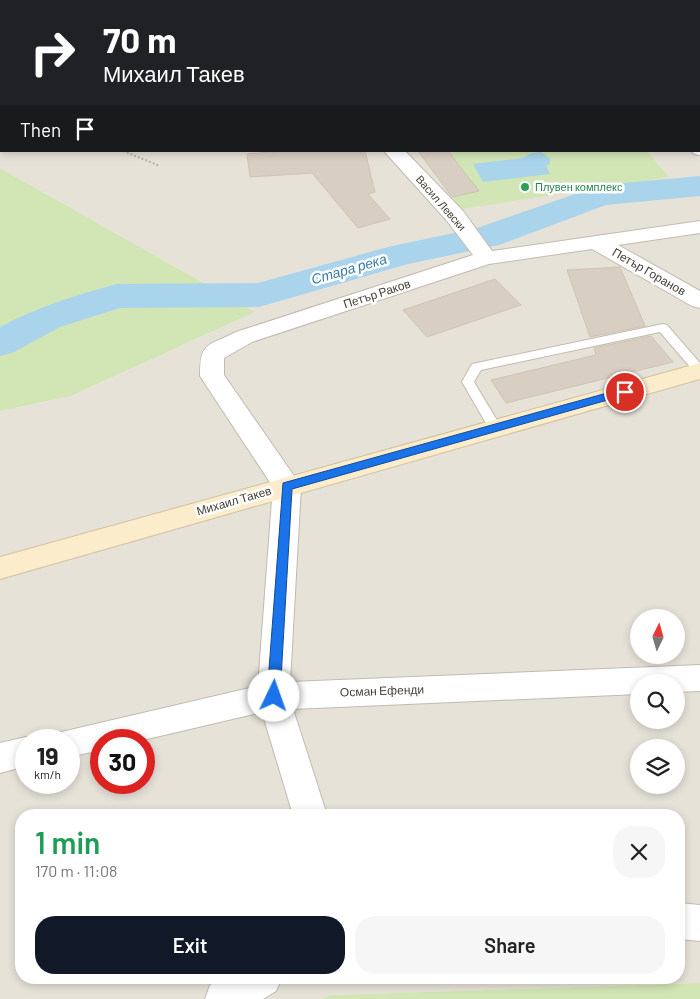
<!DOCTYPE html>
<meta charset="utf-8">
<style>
body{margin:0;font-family:Barlow,sans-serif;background:#f6f6f6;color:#222;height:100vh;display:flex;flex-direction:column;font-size:19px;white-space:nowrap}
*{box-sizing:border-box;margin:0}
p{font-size:16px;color:#767676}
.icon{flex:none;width:28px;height:28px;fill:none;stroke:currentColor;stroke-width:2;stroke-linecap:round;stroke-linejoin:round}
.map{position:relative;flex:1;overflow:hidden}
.side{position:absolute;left:15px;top:809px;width:670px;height:175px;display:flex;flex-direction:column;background:#fff;border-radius:20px;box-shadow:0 2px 8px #0003}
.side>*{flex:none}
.guide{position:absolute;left:0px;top:0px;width:700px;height:152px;box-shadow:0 2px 8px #0003;background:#202124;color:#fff;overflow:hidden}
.needle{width:32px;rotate:5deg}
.controls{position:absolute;left:630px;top:609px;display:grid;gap:10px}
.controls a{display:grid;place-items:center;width:55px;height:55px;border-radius:50%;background:#fff;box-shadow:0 2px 8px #0003;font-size:25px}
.speed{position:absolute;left:15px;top:729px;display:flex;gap:10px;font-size:25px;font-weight:700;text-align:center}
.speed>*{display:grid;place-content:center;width:65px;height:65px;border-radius:50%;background:#fff;box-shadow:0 2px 8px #0003;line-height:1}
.speed small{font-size:12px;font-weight:400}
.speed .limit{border:8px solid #d22;background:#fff;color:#111}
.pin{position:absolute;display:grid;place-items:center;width:42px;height:42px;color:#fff;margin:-21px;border:2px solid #fff;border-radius:50%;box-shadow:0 1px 5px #0007}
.me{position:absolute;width:55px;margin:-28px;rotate:3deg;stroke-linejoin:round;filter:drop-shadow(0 0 4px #0008)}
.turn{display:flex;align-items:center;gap:18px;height:105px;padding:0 20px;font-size:22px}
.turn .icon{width:65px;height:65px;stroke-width:2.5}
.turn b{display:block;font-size:35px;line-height:42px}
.then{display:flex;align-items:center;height:48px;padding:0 20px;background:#0003;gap:10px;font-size:19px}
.round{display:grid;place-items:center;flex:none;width:52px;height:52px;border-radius:20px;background:#f6f6f6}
.summary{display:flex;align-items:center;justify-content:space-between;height:85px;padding:0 20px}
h1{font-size:30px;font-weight:600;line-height:38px;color:#1e9e55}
.cta{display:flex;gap:10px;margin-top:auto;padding:10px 20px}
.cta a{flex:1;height:58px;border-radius:20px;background:#111827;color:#fff;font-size:20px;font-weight:600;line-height:58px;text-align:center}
.cta a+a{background:#f6f6f6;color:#222}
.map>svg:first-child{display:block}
</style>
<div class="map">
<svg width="700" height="999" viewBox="0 0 700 999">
<rect width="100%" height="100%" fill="#f4f0e9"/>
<!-- residential -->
<path fill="#e7e2d8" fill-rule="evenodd" d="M0 0H700V983L331 995 320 999H0V411L71 396 255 312 0 168ZM1 1H699V151H1ZM639 618H676V655H639ZM639 682H676V720H639ZM26 740H69V782H26ZM101 740H144V782H101ZM639 748H676V785H639ZM21 815H679V978H21Z"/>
<!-- green -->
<path fill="#d2e5b5" d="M647 151 669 177 461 209 418 152Z
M0 168 255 312 71 396 0 411Z
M700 983V999H320L331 995Z"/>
<!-- water -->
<path fill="#aad4ec" d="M541 152 550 159V164L546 166 550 174 483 182 473 164 523 158 531 153Z"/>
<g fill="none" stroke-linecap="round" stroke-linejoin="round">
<!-- river -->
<path fill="#aad4ec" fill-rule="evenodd" d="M700 176V196L606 205 499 245 408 264 259 307 120 308 60 327 14 352 0 356V327C37 307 76 295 117 284L258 283 388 247 477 228 601 185Z"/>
</g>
<!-- building -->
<path fill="#d8cec2" stroke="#cfc3b3" d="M285 151H365L375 192 368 194 390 219 358 228 312 173 250 177 247 154Z
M418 151H448L479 191 452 197Z
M620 267 645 326 590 337 567 270Z
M495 279 521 305 427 337 403 310Z
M651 336 673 362 506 403 491 380 596 355 594 348Z"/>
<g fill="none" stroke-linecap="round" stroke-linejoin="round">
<defs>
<path id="service" d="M663 324 667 325 700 363V375L696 374 660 332 481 370 474 382 501 427 495 431 490 430 462 382 472 364Z"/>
<path id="pedestrian" d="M699 145 700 144"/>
<path id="minor" d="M220 0H236V1H220Z
M436 0H458V1H437Z
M699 16H700V26H699Z
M699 97H700V109H699Z
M384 151H405L463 211 492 251 700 221V233L618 245 700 291V308L692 306 592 249 489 264 252 342 224 358V375L301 486 290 682 700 665V691L676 692V682H639V694L293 709 327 815H293L262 712 143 740H101V750L69 757V740H54L57 733 258 686 273 487 200 376C200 341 207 347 236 332L473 255 447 221Z
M26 737 33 740H26V766L0 773V743Z
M679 903 700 905V941L679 939Z
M225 978H282L276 991 263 999H205L210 985Z"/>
<path id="secondary" d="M700 363V379L0 579V557Z"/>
</defs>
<!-- service casing -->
<use href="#service" stroke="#c2baaf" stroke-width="2"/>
<!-- pedestrian casing -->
<use href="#pedestrian" stroke="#c2baaf" stroke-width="22"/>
<!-- minor casing -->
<use href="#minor" stroke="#c2baaf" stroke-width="2"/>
<!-- secondary casing -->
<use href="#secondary" stroke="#d1c09c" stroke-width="2"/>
<!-- path -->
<path stroke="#c0b29f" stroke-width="2" stroke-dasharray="2 2" stroke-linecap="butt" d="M123 151 160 166"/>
<!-- service -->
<use href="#service" fill="#fff" fill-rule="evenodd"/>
<!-- pedestrian -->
<use href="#pedestrian" stroke="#fff" stroke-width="20"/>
<!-- minor -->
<use href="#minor" fill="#fff" fill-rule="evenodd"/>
<!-- secondary -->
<use href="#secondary" fill="#fbedcc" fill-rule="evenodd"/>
</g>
<!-- route -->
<path fill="#1a73e8" stroke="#114b97" d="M625 388 631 392 629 394 292 489 280 696 278 700H269L267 696 283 483Z"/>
<!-- markers -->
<circle fill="#2e9e5b" stroke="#fff" stroke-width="2" cx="525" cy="187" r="5"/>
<g text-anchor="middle" stroke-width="5" stroke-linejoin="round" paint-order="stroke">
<!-- far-leisure labels -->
<g font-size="11" fill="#27864d" stroke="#fff" text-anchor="start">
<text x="535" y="191">Плувен комплекс</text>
</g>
<!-- far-street labels -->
<g font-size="11" fill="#474038" stroke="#fff">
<text transform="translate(441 203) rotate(49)" y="4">Васил Левски</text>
</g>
<!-- street labels -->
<g font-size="12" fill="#474038" stroke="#fff">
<text transform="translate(649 272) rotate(30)" y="4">Петър Горанов</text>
<text transform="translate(377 294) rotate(-18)" y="4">Петър Раков</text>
<text transform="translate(234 501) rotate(-16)" y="4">Михаил Такев</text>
<text transform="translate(382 691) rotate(-2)" y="4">Осман Ефенди</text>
</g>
<!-- water labels -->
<g font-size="14" font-style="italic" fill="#357ba5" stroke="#fff">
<text transform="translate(349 269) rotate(-16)" y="5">Стара река</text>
</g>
</g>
</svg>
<div class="controls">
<a><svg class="needle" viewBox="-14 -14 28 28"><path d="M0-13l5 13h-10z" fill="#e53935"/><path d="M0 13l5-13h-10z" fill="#767676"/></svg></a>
<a><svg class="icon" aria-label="search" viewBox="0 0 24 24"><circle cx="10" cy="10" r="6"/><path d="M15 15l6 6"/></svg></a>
<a><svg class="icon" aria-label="layers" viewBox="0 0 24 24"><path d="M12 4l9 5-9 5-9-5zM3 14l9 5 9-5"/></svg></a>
</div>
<div class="speed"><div>19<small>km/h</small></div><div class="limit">30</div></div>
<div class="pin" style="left:625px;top:392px;background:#d93025"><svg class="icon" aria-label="arrive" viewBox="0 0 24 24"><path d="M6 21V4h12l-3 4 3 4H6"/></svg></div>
<svg class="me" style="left:274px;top:696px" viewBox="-20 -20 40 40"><circle r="19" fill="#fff"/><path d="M0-13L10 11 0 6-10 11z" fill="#1a73e8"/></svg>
<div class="guide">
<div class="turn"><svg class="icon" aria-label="right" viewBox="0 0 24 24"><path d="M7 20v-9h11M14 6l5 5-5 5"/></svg><div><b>70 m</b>Михаил Такев</div></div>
<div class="then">Then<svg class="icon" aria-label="arrive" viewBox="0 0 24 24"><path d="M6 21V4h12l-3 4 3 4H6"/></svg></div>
</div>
<section class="side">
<div class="summary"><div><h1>1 min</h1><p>170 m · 11:08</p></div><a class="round"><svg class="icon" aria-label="close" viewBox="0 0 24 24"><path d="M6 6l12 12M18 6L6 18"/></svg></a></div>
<div class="cta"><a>Exit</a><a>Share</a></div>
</section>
</div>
